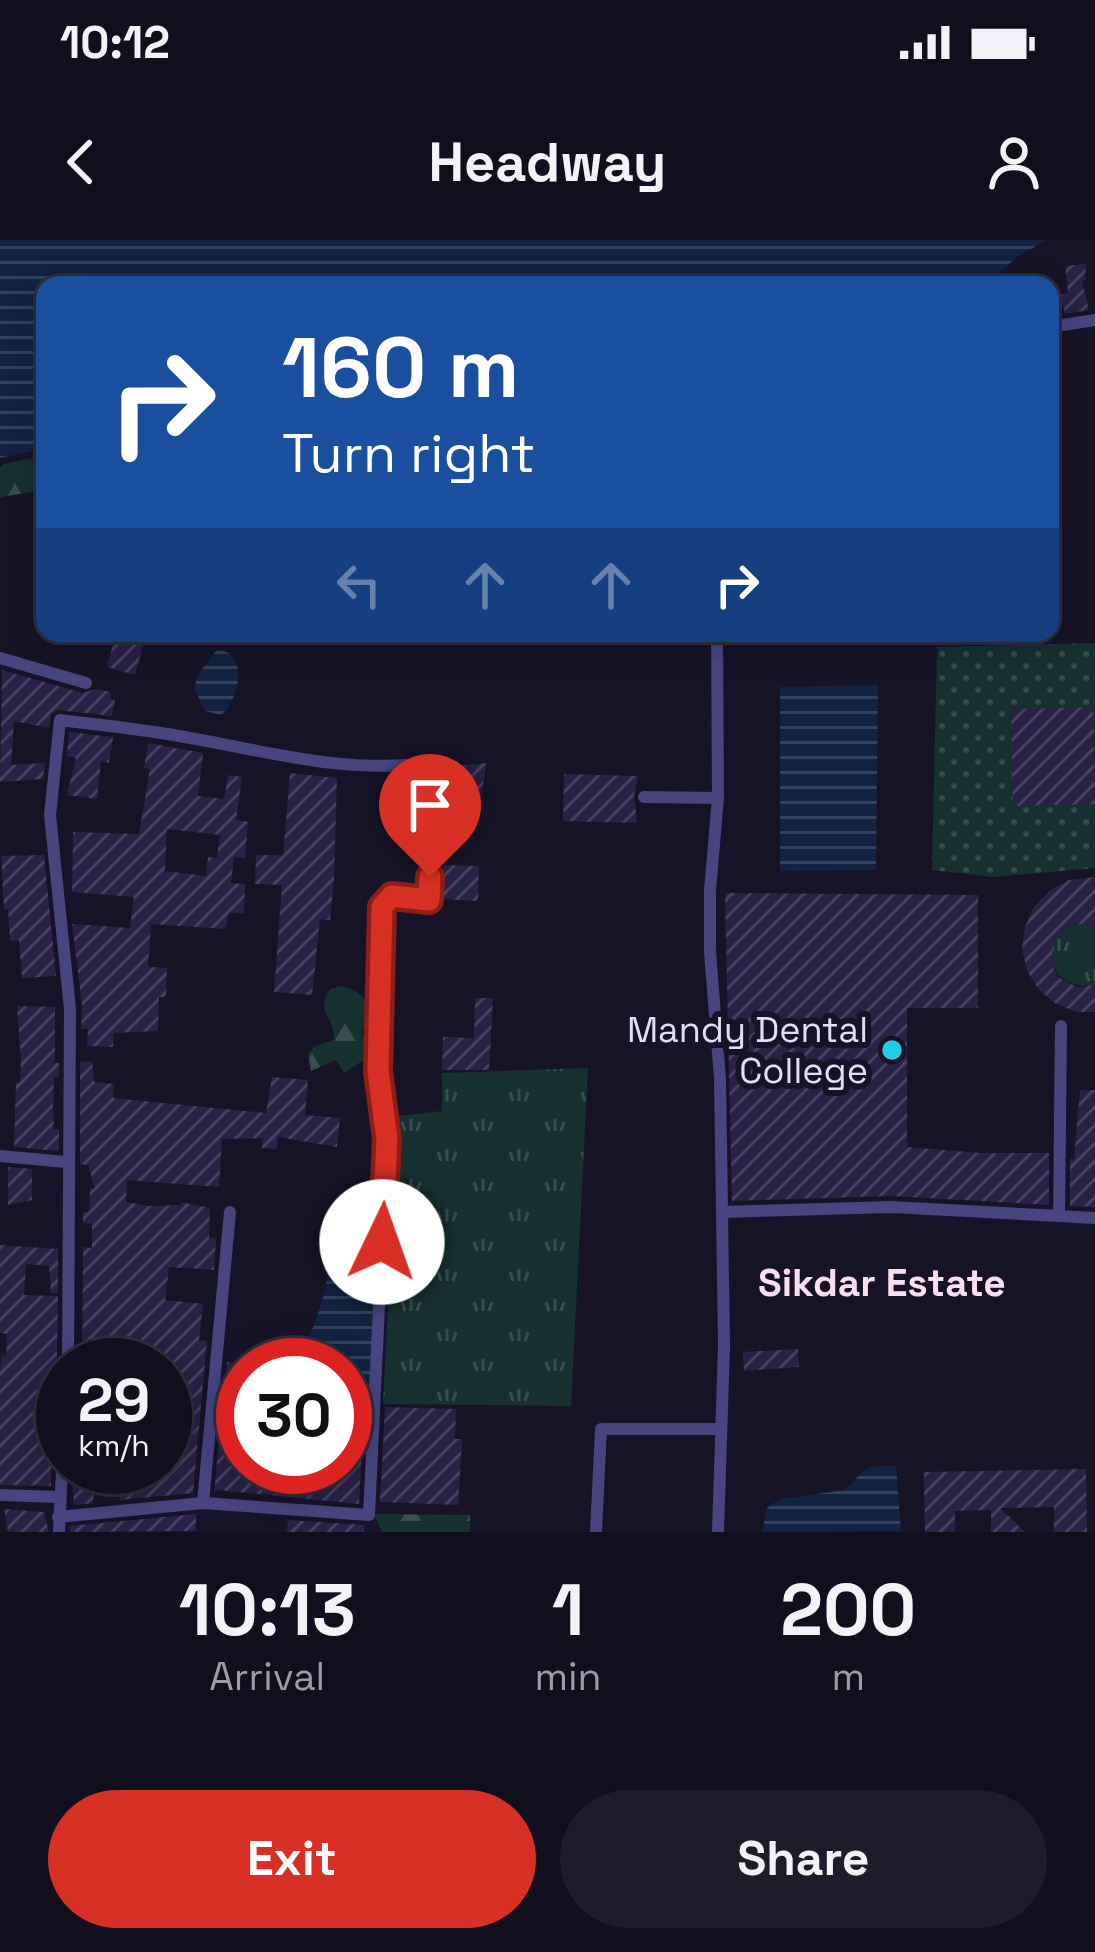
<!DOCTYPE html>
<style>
body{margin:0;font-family:"Space Grotesk",sans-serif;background:#1e1c2a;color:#f1f3f6;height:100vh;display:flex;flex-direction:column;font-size:45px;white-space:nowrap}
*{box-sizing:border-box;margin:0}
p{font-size:39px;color:#9c9ca4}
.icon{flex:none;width:66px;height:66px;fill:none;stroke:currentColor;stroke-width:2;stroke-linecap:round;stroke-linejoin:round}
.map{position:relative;height:1292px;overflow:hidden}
.panel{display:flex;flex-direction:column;background:#110e1d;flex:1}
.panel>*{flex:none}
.banner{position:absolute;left:36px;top:36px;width:1023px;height:366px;border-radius:24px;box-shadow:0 6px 30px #0003,0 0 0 3px #302e3b;background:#1a4fa0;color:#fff;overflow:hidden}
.speed{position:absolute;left:36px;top:1098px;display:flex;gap:24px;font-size:60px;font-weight:700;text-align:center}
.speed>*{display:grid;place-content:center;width:156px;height:156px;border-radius:50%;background:#110e1d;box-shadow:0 6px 30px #0003,0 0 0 3px #302e3b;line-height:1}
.speed small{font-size:30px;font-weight:400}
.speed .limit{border:18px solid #d22;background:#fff;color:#111}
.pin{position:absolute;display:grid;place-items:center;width:102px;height:102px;color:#fff;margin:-123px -51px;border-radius:50% 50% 50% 0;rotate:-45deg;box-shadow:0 0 12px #0007}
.pin .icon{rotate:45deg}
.me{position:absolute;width:132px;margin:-66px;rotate:3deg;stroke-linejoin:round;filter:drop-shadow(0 0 9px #0008)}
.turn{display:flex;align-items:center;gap:42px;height:252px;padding:0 48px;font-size:54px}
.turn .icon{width:156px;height:156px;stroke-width:2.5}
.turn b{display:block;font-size:84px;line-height:102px}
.lanes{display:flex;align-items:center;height:114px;padding:0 48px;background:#0003;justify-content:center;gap:60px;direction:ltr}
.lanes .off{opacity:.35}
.eta{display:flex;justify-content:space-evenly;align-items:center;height:204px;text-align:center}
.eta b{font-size:72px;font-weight:700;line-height:84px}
.primary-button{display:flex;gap:24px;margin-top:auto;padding:24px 48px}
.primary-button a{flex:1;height:138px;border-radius:72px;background:#d93025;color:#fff;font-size:48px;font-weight:700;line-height:138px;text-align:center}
.primary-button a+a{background:#1e1c2a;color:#f1f3f6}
.status{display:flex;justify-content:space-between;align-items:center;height:84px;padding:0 60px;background:#110e1d;direction:ltr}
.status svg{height:33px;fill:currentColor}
header{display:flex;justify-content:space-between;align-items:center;height:156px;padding:0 48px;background:#110e1d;font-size:54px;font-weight:700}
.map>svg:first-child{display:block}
</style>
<div class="status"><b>10:12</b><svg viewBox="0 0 49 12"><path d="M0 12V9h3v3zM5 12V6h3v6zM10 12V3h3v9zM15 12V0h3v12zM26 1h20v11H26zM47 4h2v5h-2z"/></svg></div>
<header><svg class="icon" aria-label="back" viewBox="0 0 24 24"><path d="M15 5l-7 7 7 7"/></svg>Headway<svg class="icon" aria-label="person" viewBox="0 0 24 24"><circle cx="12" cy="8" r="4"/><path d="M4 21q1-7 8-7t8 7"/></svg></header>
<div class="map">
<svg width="1095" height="1292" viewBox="0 0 1095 1292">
<defs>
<pattern id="grass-tufts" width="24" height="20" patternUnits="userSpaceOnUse" patternTransform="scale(3)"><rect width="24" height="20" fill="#173030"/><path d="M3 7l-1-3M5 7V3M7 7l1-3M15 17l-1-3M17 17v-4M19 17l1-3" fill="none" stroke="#384e4f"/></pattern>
<pattern id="forest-firs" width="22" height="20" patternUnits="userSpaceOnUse" patternTransform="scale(3)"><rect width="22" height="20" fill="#173030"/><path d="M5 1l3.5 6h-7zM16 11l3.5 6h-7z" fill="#384e4f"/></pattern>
<pattern id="park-dots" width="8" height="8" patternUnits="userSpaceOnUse" patternTransform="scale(3)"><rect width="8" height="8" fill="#173030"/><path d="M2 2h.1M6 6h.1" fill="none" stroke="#384e4f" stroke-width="1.8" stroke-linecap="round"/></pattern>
<pattern id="water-rules" width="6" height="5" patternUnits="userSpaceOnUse" patternTransform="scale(3)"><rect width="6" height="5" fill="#112242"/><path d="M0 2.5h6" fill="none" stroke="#33425e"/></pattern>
<pattern id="building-hatch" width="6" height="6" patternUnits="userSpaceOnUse" patternTransform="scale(3)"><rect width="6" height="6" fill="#292146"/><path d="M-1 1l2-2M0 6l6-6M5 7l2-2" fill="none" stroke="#484162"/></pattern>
</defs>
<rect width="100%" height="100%" fill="#171327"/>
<!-- grass -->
<path fill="url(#grass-tufts)" d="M1073 684 1095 685V745C1050 751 1033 704 1073 684Z
M588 828 571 1166 383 1164 398 876 442 871V833Z"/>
<!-- forest -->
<path fill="url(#forest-firs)" d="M45 215V250L0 257V228L4 224Z
M342 746C366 753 378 768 362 792L367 801 365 819 344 833 336 820 311 831 308 814 315 806 334 800C335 775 315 774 330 749Z
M374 1274 470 1275V1292H382Z"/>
<!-- park -->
<path fill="url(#park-dots)" d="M1095 403V628L994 637 932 630 937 407Z"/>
<!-- water -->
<path fill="url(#water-rules)" d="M0 0H1046L1016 18 986 45H45V208L0 218Z
M217 410C250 411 239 461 221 475L205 471 194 448 199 433Z
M878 445 876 630 780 631V447Z
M375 980 372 1173 345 1174V1125H302C309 1087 332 1055 327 1015Z
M876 1226H896L901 1291 762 1292 767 1268 780 1259 845 1250 864 1230Z"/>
<!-- building -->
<path fill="url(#building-hatch)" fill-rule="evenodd" d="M1086 24 1085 40 1082 41 1089 70 1065 74 1060 55 1068 53 1065 26Z
M116 393 145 398 135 435 107 427Z
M2 430 83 453 95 449 111 452 110 459 115 460 112 476 57 470 51 475 49 488 14 481 11 525 45 523 43 539 0 542Z
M1093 467 1095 564 1013 566 1011 469Z
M69 492 113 497 109 523 101 521 97 559 67 555 76 518 67 516Z
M148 503 203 513 198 556 224 559 228 535 242 537 236 580 248 582 245 618 234 617 231 643 245 644 244 673H229L225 689 151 684 148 727 167 728 166 757H159L158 791 114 793 113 807 87 806 88 789H81L82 764 72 684 130 688 134 657 72 652 73 592 139 594 150 529 144 528ZM167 589 220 595 217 618 208 617 206 636 165 631Z
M486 523 481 559 447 555 449 527Z
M290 533 337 538 334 639 330 680 320 679 312 755 274 752 282 645 255 644 256 615H283Z
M564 534 638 536 634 556 637 583 563 581Z
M44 615 56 736 22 738 19 700 10 701 8 669H4L1 616Z
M443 625 479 626 478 661 440 659Z
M1095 637V685L1073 684 1064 689 1052 706 1053 728 1058 737 1077 747 1095 745V772H1077L1056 764 1039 750 1027 731 1022 709 1025 687 1034 667 1049 651 1069 640Z
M725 653 978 655V768H907V907L981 913H1049V965L892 956 732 961Z
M475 758H493L489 830H442L443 797 474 798Z
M17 766 55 767V823H59V837H54L53 870 54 889H59V911L14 907 16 842H20L21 821Z
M92 821 94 842 114 844 113 858 266 873 272 837 308 840 305 875 340 878 337 907 278 897 277 909 262 908 263 898 222 899 219 947 127 940 126 962 149 966 181 965V962L210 968 209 998H216L214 1030 169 1027 165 1060 203 1064 199 1100 207 1101 193 1253 120 1260V1255L94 1254 93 1263 74 1265 72 1241H81V1227H165L168 1115H119V1125H82L83 1007 92 1008V984L83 983V972H89L90 948 95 949 88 925 80 924V822Z
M1080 850H1095V967L1070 966V919H1074Z
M8 927 32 929V960L8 965Z
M0 1005 58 1009V1053H51L49 1026 26 1024 24 1055 58 1056 57 1114 62 1144 53 1187H46L47 1214H52L51 1246 0 1245V1129L2 1115 6 1116 7 1094 0 1093Z
M798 1109 799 1127 744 1131 743 1112Z
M227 1122 243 1124V1227L277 1233 276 1242 331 1245 337 1243 341 1227H345V1186L363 1188 359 1264 218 1250 214 1253Z
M385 1167 456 1169 455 1199H462L458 1265 380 1262Z
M1086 1229 1087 1292H1054V1267L1000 1268 1025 1292H991V1270L955 1271V1292H925L924 1232Z
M4 1269 44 1272 49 1292H8Z
M196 1274V1291L70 1292V1286Z
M288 1280 364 1285V1292H287Z"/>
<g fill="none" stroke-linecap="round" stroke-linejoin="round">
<!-- minor -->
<path stroke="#474480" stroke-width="12" d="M1050 87 1095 80
M717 393 718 558 710 650V711L720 839 722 972 724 1106 718 1292
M0 418 86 443
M644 557 718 558
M0 916 66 922
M722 972 892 967 1095 978
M1059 976 1061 786
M0 1255 59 1257
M203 1263 230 972
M58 1277 203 1263 369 1275 387 899 378 831 382 667 392 656 429 660 435 602 434 522C339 537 247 505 154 492 123 487 92 484 60 480L50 575 70 769 68 1125
M59 1292 63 1208
M596 1292 601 1189H718"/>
</g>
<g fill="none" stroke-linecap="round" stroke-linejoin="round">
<defs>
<path id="route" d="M382 1002 387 899 378 831 382 667 392 656 429 660 430 637"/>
</defs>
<!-- route casing -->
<use href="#route" stroke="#8d1f18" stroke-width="30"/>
<!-- route -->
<use href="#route" stroke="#d93025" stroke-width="21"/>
</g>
<!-- markers -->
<circle fill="#20cde5" stroke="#171327" stroke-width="4.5" cx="892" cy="810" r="12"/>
<g text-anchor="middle" stroke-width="12" stroke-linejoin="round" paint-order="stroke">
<!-- poi labels -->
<g font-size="36" fill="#e1ddfb" stroke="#171327" text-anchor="end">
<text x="868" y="802">Mandy Dental<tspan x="868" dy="41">College</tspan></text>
</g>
<!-- neighbourhood labels -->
<g font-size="39" font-weight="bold" fill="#fbdff0" stroke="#171327">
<text x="882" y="1056">Sikdar Estate</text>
</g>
</g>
</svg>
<div class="speed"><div>29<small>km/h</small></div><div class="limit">30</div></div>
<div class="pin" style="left:430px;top:637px;background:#d93025"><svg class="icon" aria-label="arrive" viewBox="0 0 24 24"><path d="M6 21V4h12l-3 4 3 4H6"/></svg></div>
<svg class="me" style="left:382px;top:1002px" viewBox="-20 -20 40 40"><circle r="19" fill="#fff"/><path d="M0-13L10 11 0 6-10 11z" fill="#d93025"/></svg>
<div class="banner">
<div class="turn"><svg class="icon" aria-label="right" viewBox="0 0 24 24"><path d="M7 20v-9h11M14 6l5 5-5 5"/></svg><div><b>160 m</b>Turn right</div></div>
<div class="lanes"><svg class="icon off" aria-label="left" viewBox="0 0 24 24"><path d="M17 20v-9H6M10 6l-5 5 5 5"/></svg><svg class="icon off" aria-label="ahead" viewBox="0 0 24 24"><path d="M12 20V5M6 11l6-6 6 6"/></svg><svg class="icon off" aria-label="ahead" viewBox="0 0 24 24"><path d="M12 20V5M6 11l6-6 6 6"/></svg><svg class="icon" aria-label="right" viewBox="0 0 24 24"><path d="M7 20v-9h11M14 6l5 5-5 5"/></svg></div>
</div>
</div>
<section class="panel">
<div class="eta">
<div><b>10:13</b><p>Arrival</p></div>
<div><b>1</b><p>min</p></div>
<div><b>200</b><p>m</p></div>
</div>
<div class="primary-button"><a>Exit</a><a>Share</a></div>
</section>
